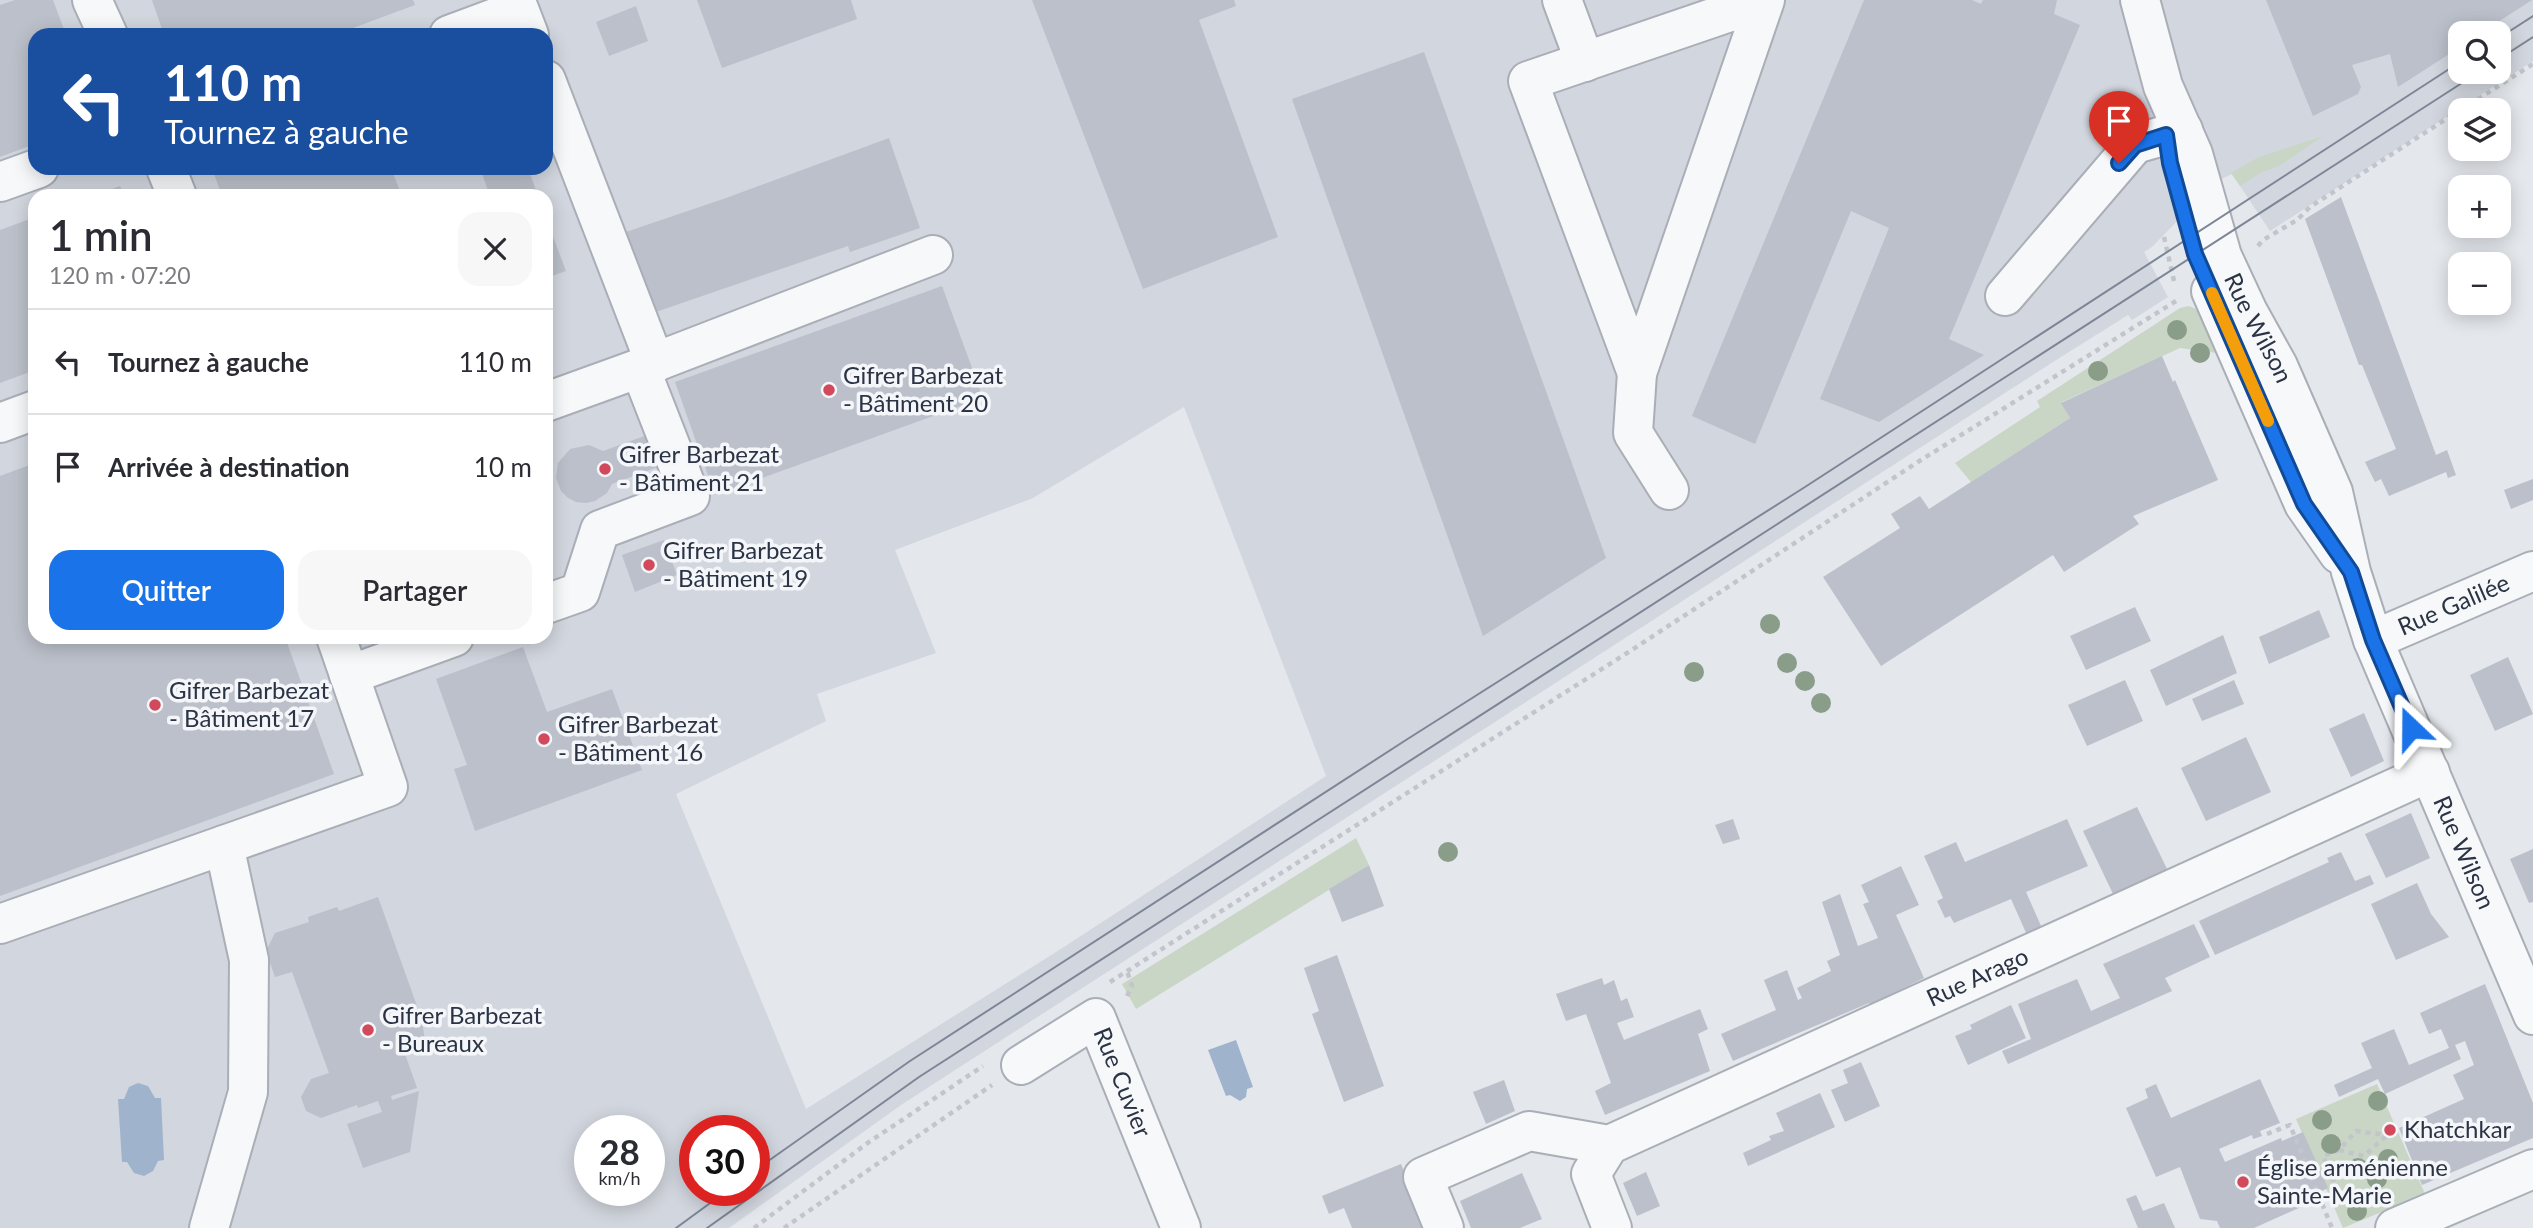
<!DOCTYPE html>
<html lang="fr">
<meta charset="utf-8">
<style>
body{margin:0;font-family:Lato,sans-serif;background:#f7f7f7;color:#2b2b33;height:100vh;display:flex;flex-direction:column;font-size:26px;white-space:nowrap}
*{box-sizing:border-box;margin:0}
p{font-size:23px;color:#7c7c81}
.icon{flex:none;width:38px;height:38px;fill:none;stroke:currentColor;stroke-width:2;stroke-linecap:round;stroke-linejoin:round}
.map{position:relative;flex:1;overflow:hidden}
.drawer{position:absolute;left:28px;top:189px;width:525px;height:455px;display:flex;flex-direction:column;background:#fff;border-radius:21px;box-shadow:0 4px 18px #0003}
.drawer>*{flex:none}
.top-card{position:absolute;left:28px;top:28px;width:525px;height:147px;border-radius:21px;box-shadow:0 4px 18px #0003;background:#1a4fa0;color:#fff;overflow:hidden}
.controls{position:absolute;left:2448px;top:21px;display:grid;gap:14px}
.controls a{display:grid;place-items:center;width:63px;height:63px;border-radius:14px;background:#fff;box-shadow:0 4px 18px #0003;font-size:35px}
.speed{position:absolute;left:574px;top:1115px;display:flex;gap:14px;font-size:35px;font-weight:700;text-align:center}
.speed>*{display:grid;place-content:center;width:91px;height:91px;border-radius:50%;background:#fff;box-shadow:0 4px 18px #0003;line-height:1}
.speed small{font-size:18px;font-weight:400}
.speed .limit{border:10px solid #d22;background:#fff;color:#111}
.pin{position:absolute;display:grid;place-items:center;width:60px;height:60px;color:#fff;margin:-72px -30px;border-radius:50% 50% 50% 0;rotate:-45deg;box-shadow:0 0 7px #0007}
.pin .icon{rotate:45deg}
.me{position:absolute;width:77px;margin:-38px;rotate:337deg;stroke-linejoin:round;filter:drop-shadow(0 0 5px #0008)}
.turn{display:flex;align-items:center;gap:24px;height:147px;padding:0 21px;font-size:32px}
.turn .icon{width:91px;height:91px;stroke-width:2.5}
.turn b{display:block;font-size:49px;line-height:60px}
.round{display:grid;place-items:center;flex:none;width:74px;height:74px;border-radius:21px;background:#f7f7f7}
.summary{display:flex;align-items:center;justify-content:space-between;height:119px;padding:0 21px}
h1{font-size:42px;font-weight:600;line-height:52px}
.cta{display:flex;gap:14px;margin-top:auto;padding:14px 21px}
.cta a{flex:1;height:80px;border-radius:21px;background:#1a73e8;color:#fff;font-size:28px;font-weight:600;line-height:80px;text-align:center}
.cta a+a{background:#f7f7f7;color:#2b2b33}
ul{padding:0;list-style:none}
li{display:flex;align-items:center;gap:21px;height:105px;padding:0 21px;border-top:2px solid #e1e1e2}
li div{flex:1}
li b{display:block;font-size:26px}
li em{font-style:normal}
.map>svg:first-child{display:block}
</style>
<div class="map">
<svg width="2533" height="1228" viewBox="0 0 2533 1228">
<rect width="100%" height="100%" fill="#e4e7ec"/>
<!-- built -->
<path fill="#d2d6de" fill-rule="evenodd" d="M0 0H2533V61L2270 231 2232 174 2215 182 2152 247 2144 252 2168 297 2132 320 2128 315 2053 362 901 1105 729 1228H0ZM2460 33H2499V72H2460ZM35 35H546V168H35ZM35 196H546V637H35ZM1184 407 1326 776 1064 947 806 1109 676 794 826 721 817 694 936 653 895 550 1033 498ZM590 1130H649V1190H590ZM695 1130H754V1190H695Z"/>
<!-- green -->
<path fill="#c9d6c5" d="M2323 136 2279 166 2262 172 2240 186 2231 173 2259 157Z
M2189 306 2196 309 2217 353 2180 348 2062 402 2070 418 1971 482 1955 463 2040 407 2037 401 2180 308Z
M1356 838 1369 865 1136 1009 1122 984Z
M2377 1084 2425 1194 2343 1228 2296 1119Z"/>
<!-- water -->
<path fill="#9fb4cc" d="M1236 1040 1253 1087 1247 1089 1246 1097 1240 1101 1230 1095 1226 1096 1208 1050Z
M138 1083 148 1086 155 1098H161L164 1160 158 1161 153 1171 144 1176 134 1173 127 1162H122L118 1099H124L129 1087Z"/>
<!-- building -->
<path fill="#bbc0ca" d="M15 0H53L66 35H35V144L0 157V5Z
M152 0H413L415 5 334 35H164Z
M697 0H851L857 19 722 68Z
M1032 0H1234L1236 6 1199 20 1278 237 1143 289Z
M1864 0H1972L1981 4 1983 0H2057L2054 14 2080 25 1949 339 1984 355 1879 422 1820 399 1889 228 1851 211 1755 444 1692 416Z
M2266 0H2532L2481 33H2460V47L2398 87 2390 54 2352 65 2361 87 2358 94 2313 116Z
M636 6 648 41 609 56 596 22Z
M1424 52 1606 558 1483 636 1292 99Z
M889 138 920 228 850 252 848 246 650 314 620 234 726 198Z
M212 168H391L402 196H222Z
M480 168H528L538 196H490Z
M120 186 124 196H94Z
M2341 197 2436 455 2447 450 2456 475 2448 478 2446 472 2389 496 2381 479 2375 482 2365 462 2396 449 2362 365H2359L2305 219Z
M35 217V370L0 383V230Z
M546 218 566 271 546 278Z
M942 286 983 398 715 495 675 382Z
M2162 356 2173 382 2175 380 2218 480 2133 516 2139 524 2064 572 2053 555 1881 666 1823 577 1900 528 1891 514 1920 496 1929 509 2070 418 2061 403Z
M650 434 663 465 612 484 607 493 595 501 586 503 576 502 568 498 561 491 556 478 558 463 570 449 589 445 603 451Z
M35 463V637H285L334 774 0 896V476Z
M2533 479V500L2511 509 2504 490Z
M664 540 677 575 635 592 622 555Z
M2135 607 2151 641 2086 670 2070 636Z
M2319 610 2330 637 2269 664 2259 637Z
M2223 635 2237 673 2166 706 2150 670Z
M523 647 547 712 612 689 642 770 475 831 454 769 467 765 436 679Z
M2508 657 2533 714 2495 731 2470 675Z
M2125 680 2143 721 2087 746 2068 705Z
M2234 680 2244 704 2202 721 2192 699Z
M2364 713 2384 761 2351 777 2329 729Z
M2246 737 2271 792 2206 821 2181 768Z
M2137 807 2168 871 2114 896 2083 831Z
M2411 813 2430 858 2386 878 2365 834Z
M1733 819 1740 839 1723 844 1715 825Z
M2067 819 2088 866 2026 892 2042 928 2027 935 2011 899 1954 923 1950 916 1945 918 1937 901 1943 898 1924 856 1956 842 1965 862Z
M2533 849V902L2529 903 2510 859Z
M2341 852 2355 881 2370 875 2374 884 2215 955 2199 921 2329 862 2327 858Z
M1369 865 1384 906 1342 922 1329 889Z
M1901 866 1919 905 1896 915 1924 978 1870 1005 1869 1003 1733 1061 1721 1034 1776 1010 1764 980 1787 970 1798 1000 1802 998 1797 988 1831 971 1827 961 1840 955 1822 902 1840 894 1858 946 1878 938 1863 904 1869 902 1861 885Z
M2417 883 2431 914 2449 937 2396 960 2371 904Z
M378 897 422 1020 425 1041 403 1048 417 1088 391 1096 392 1100 419 1091 410 1152 363 1168 347 1124 382 1112 378 1101 358 1108 357 1105 321 1118 306 1111 301 1097 311 1079 329 1073 292 972 275 977 266 951 275 933 309 922 308 917 337 907 339 911Z
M2194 924 2210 957 2165 978 2172 991 2008 1064 2002 1051 2031 1039 2018 1004 2077 979 2091 1011 2120 998 2103 964Z
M1337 955 1384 1086 1344 1102 1312 1014 1319 1011 1304 968Z
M1602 978 1604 985 1614 980 1621 1001 1627 998 1634 1017 1617 1023 1624 1040 1700 1009 1708 1029 1698 1034 1710 1071 1605 1115 1595 1091 1611 1083 1586 1014 1566 1021 1556 994Z
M2485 984 2533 1103V1138L2422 1185 2399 1128 2464 1099 2453 1075 2474 1065 2465 1041 2455 1045 2461 1059 2385 1094 2378 1079 2339 1097 2334 1085 2372 1068 2361 1043 2394 1029 2409 1065 2449 1048 2441 1029 2429 1034 2420 1013Z
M2011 1005 2026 1038 1968 1065 1955 1036 1972 1029 1970 1025Z
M1861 1062 1880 1106 1845 1122 1831 1090 1848 1083 1843 1070Z
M2260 1079 2280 1123 2260 1131 2262 1136 2253 1139 2252 1135 2219 1149 2225 1162 2281 1138 2282 1141 2303 1132 2328 1188 2307 1198 2310 1203 2254 1228H2220L2217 1221 2200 1219 2180 1167 2156 1177 2126 1108 2148 1098 2145 1089 2156 1084 2171 1118Z
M1504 1080 1515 1111 1486 1124 1473 1092Z
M1820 1093 1835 1127 1748 1166 1743 1153 1771 1140 1769 1136 1784 1131 1776 1113Z
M1401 1164 1427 1228H1352L1344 1208 1329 1214 1322 1196Z
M1646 1172 1660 1206 1637 1216 1623 1183Z
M1522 1173 1542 1219 1520 1228H1471L1460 1201Z
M2136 1195 2143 1211 2164 1203 2175 1228H2138L2126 1199Z"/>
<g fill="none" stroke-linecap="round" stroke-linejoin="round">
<defs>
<g id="minor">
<path d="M92 0 108 35"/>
<path d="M1562 0 1585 62"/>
<path d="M1765 0 1528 81 1637 373 1765 0"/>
<path id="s1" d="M2140 0 2163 86 2193 154 2222 256 2248 312 2278 366 2333 492 2351 572 2373 640 2533 1015"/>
<path d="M449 35 519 9 529 35"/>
<path d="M546 80 655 363"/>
<path d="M166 168 177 196"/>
<path d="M0 182 39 168"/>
<path d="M2211 291 2304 504 2339 554"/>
<path d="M2005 296 2135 144 2183 130"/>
<path d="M640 368 933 255"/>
<path d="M1637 373 1633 433 1669 490"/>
<path d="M546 402 640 368 690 496 600 530 580 592 546 604"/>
<path d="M0 423 35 410"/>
<path id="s2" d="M2373 640 2533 571"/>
<path d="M349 675 454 637"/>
<path d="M224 845 388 787 336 637"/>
<path d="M0 924 224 845 249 960 248 1092 209 1228"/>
<path id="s3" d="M1021 1065 1096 1018 1181 1228"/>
<path d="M1444 1228 1423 1177 1529 1131 1609 1145"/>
<path id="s4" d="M1612 1228 1591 1174 1609 1145 2430 772"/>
<path d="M2395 1228 2533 1169"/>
</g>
</defs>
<!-- minor casing -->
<use href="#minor" stroke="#a9aeb7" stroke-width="42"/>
<!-- path -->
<path stroke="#c2c5cb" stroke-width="4.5" stroke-dasharray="5 5" stroke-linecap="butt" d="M2461 110 2533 64
M2164 237 2174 281
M2258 246 2263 240 2297 220 2310 207 2460 110
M1110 982 1638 646 1921 460 2176 301
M1127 996 1132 986 1127 971
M2267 1134 2290 1125 2332 1228
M2339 1150 2364 1156 2387 1135
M2320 1199 2338 1191 2323 1156 2339 1150 2356 1131 2387 1135
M754 1228 869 1142 983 1066
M784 1228 992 1085"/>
<!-- minor -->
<use href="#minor" stroke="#f7f8fa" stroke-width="38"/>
<!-- tram -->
<path stroke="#7d8696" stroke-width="2" d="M2499 38 2533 16
M2499 59 2533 37
M754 1171 910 1061 1012 995 1406 740 1805 487 2460 62
M676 1228 728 1190
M707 1228 919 1077 2479 72"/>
</g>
<!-- trees -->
<g fill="#899d89">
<circle cx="2177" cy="330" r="10"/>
<circle cx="2200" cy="353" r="10"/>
<circle cx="2098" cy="371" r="10"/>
<circle cx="1770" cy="624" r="10"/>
<circle cx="1787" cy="663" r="10"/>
<circle cx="1694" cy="672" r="10"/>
<circle cx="1805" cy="681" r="10"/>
<circle cx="1821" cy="703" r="10"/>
<circle cx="1448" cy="852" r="10"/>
<circle cx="2378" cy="1101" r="10"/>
<circle cx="2322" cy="1120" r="10"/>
<circle cx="2331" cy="1144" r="10"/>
<circle cx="2388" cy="1159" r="10"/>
<circle cx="2358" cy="1168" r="10"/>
<circle cx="2377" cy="1179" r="10"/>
<circle cx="2357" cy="1211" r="10"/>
</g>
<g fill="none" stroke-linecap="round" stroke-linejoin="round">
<defs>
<path id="route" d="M2119 163 2135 145 2166 135 2170 163 2195 254 2304 504 2351 572 2373 640 2411 728"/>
</defs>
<!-- route casing -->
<use href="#route" stroke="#114b97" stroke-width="18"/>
<!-- route -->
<use href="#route" stroke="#1a73e8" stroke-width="12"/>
<!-- slow -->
<path stroke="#f59e0b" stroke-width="12" d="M2212 293 2268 421"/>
</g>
<!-- markers -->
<g fill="#d1495b" stroke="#f4f6f9" stroke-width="2.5">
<circle cx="829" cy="390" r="7"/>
<circle cx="605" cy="469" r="7"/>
<circle cx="649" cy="565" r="7"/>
<circle cx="155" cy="705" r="7"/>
<circle cx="544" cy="739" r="7"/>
<circle cx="368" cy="1030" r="7"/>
<circle cx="2390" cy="1130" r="7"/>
<circle cx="2243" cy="1182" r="7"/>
</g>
<g text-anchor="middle" stroke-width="7" stroke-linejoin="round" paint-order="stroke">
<!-- street labels -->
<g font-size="24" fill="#2b3445" stroke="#f4f6f9">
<text dy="8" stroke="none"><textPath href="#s1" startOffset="350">Rue Wilson</textPath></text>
<text dy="8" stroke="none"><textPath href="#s2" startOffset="88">Rue Galilée</textPath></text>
<text dy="8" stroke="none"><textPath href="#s1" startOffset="915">Rue Wilson</textPath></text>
<text dy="8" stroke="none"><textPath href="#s4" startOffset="497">Rue Arago</textPath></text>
<text dy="8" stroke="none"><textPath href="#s3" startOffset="158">Rue Cuvier</textPath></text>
</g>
<!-- poi labels -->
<g font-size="24" fill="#2b3445" stroke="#f4f6f9" text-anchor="start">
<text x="843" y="384">Gifrer Barbezat<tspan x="843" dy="28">- Bâtiment 20</tspan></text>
<text x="619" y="463">Gifrer Barbezat<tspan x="619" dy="28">- Bâtiment 21</tspan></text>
<text x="663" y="559">Gifrer Barbezat<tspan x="663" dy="28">- Bâtiment 19</tspan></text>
<text x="169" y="699">Gifrer Barbezat<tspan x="169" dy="28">- Bâtiment 17</tspan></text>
<text x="558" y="733">Gifrer Barbezat<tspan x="558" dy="28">- Bâtiment 16</tspan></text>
<text x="382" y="1024">Gifrer Barbezat<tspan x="382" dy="28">- Bureaux</tspan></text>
<text x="2404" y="1138">Khatchkar</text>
<text x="2257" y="1176">Église arménienne<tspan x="2257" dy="28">Sainte-Marie</tspan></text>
</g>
</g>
</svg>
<div class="controls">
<a><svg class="icon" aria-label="search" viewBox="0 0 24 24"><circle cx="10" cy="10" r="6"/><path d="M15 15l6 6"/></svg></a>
<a><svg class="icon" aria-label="layers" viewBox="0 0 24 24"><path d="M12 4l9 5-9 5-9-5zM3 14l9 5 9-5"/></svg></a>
<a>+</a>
<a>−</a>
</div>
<div class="speed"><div>28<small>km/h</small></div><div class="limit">30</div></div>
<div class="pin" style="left:2119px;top:163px;background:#d93025"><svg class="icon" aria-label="arrive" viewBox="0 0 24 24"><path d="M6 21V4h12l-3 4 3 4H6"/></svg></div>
<svg class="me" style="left:2411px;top:728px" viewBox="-20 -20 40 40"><path d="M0-17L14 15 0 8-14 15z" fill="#1a73e8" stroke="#fff" stroke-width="4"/></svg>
<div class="top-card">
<div class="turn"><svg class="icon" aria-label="left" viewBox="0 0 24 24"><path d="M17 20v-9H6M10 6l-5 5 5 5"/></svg><div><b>110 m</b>Tournez à gauche</div></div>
</div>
<section class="drawer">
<div class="summary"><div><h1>1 min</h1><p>120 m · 07:20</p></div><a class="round"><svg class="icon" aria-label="close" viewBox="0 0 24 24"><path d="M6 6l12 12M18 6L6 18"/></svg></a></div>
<ul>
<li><svg class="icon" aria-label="left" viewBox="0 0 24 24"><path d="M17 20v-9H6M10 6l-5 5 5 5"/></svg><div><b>Tournez à gauche</b></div><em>110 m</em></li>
<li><svg class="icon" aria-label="arrive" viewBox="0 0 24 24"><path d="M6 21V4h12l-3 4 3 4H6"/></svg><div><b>Arrivée à destination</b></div><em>10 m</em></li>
</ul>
<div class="cta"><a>Quitter</a><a>Partager</a></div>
</section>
</div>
